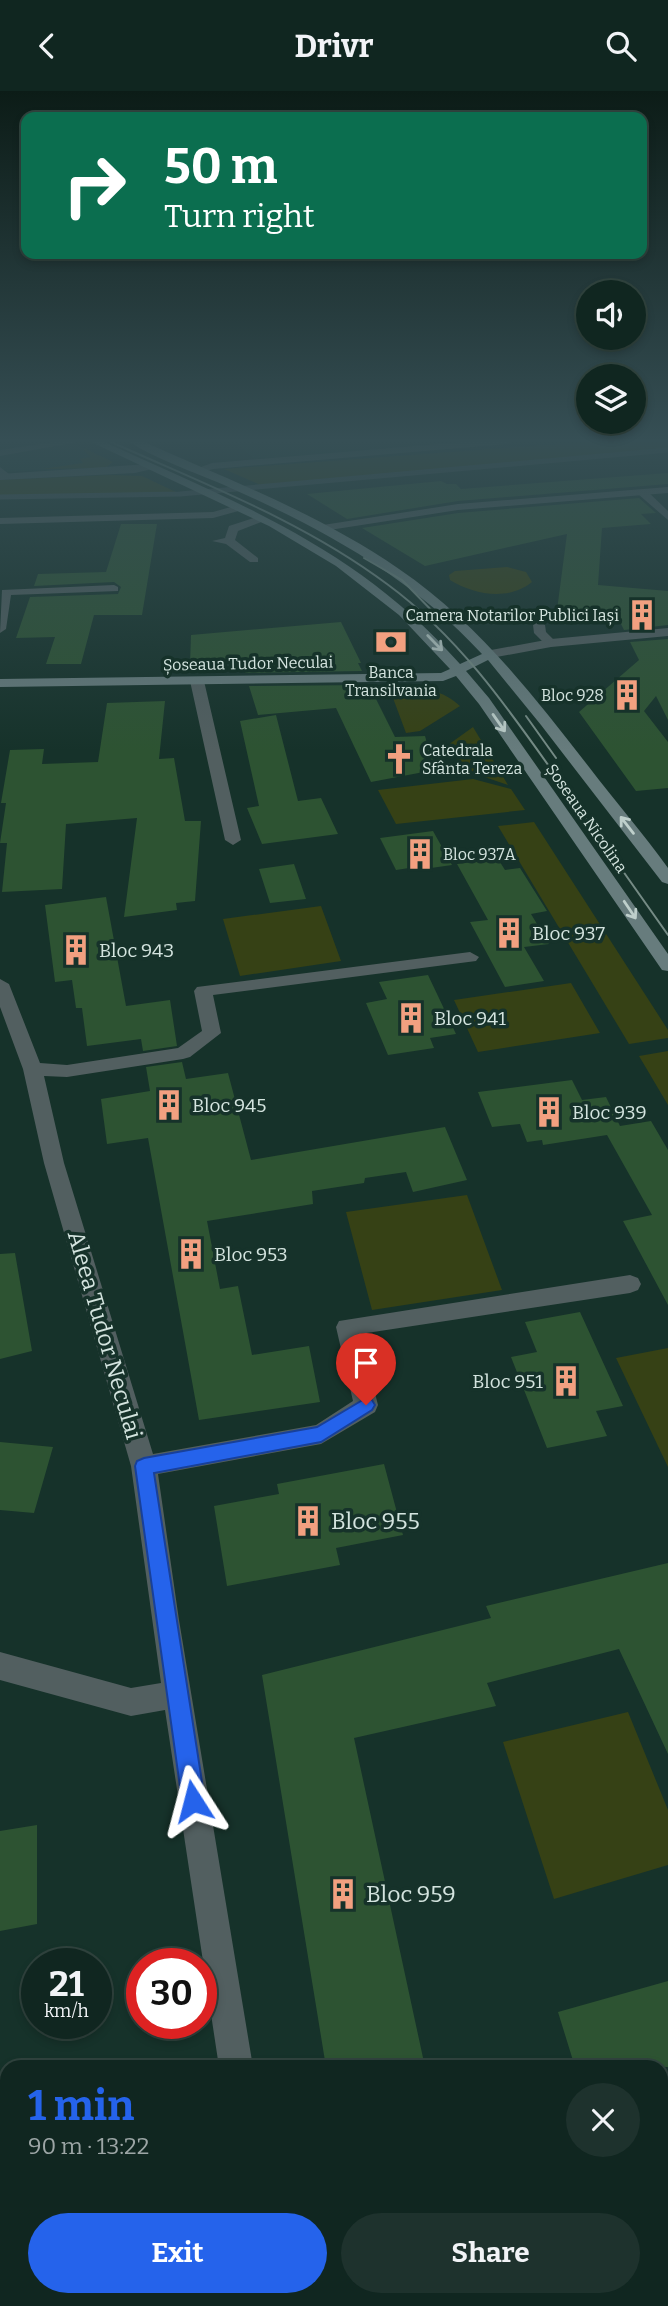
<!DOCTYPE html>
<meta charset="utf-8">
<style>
body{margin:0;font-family:Bitter,serif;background:#1e322d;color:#f1f3f6;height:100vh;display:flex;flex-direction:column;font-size:26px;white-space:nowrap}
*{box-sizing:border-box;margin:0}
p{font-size:23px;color:#9ca5a5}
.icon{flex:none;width:38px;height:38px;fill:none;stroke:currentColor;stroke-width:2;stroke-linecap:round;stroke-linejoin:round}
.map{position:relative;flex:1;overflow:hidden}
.details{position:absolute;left:0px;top:1969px;width:668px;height:247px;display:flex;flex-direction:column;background:#102620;border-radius:21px 21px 0 0;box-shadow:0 4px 10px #0003,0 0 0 2px #30433e}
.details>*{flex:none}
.hud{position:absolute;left:21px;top:21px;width:626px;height:147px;border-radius:14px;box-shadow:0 4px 10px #0003,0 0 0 2px #30433e;background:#0b6e4f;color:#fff;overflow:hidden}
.buttons{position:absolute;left:576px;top:189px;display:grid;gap:14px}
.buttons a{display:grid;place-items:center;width:70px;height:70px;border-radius:50%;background:#102620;box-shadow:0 4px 10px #0003,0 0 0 2px #30433e;font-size:35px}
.speed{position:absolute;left:21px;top:1857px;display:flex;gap:14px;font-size:35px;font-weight:700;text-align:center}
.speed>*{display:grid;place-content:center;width:91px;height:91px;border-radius:50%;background:#102620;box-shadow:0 4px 10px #0003,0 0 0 2px #30433e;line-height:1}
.speed small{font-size:18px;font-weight:400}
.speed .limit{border:10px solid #d22;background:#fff;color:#111}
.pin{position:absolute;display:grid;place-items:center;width:60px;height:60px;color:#fff;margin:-72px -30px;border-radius:50% 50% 50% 0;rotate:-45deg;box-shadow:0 0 7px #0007}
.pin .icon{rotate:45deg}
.me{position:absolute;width:77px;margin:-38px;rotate:351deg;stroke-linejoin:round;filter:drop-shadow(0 0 5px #0008)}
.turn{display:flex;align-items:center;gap:24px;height:147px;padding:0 28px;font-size:32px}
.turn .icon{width:91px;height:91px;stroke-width:2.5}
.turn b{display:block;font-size:49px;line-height:60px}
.round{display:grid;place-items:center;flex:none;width:74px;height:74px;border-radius:37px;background:#1e322d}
.headline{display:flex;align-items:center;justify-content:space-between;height:119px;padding:0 28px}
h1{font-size:42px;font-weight:700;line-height:52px;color:#2563eb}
.cta{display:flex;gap:14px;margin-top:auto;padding:14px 28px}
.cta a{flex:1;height:80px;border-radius:42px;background:#2563eb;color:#fff;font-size:28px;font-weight:700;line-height:80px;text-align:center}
.cta a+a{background:#1e322d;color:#f1f3f6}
header{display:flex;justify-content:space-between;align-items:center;height:91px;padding:0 28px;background:#102620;font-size:32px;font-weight:700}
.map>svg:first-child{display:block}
</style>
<header><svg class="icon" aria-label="back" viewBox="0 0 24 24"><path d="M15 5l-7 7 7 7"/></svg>Drivr<svg class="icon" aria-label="search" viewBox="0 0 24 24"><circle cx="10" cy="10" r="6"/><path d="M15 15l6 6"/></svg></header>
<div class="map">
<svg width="668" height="2215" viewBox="0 0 668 2215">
<rect width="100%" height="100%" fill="#16322a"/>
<!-- built -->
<path fill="#173d33" d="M0 350H69L113 371 105 377 0 381Z
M233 350H489L254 368Z"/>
<!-- green -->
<path fill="#364115" d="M598 350H668V359L263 395 224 378Z
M86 358 113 371 105 377 42 378 83 372 80 368 91 366 83 359Z
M110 384 142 385 180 403 0 406V389Z
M507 476 526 481 532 491C509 510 474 504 450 489L449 484 455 480Z
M390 599C419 599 437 594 460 615L420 640 406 642Z
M473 636 508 694 464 679 448 654Z
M473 688 511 698 525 719 396 733 378 699Z
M534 731 668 939V947L629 953 498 735Z
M321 815 341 870 240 885 223 828Z
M571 892 600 942 478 961 454 909Z
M668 960V1014L639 965Z
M467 1104 502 1199 372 1219 346 1121Z
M668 1257V1376L616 1267Z
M628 1621 668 1719V1774L554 1808 503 1651Z"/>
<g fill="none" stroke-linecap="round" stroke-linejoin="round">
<!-- stream -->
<path stroke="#425256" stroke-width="5" d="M0 406 180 403 668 359"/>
</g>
<!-- building -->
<path fill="#2d5332" d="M668 382V393L458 410 347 428 307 403 441 390 447 393H456L461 398Z
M639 407 656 422 641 423 651 433 602 437 598 494 668 500V534L624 539 615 521 557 519 567 443 425 475 362 437 458 422Z
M121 433H157L142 524H94L81 573H46L55 546 16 547 30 506 118 503 121 496 114 491 34 495 38 483 106 481Z
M341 531 361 572H358L362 580 245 582 242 572 190 574 191 544Z
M668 548V629L656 605 644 620 668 651V697L636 700 579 621 639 569 630 551Z
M369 594 395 646 425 645 429 659 445 677 371 691 336 617 258 624 249 595Z
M165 610 159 668 174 667 185 730H201L195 810 176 812 177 819 124 826 137 727 66 733 62 798 2 801 7 752H0L6 712H1L10 659 44 658 42 673 98 671 107 612Z
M276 624 298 710 321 707 338 743 262 753 247 717 259 715 240 630Z
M433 740 452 774 410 780 409 777 396 779 380 747Z
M498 768 505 779 520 777 547 820 531 823 549 853 524 856 544 890 505 896 470 831 488 829 457 773Z
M294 773 306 808 270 812 259 778Z
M106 806 126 915 170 909 177 955 143 960 141 948 87 955 82 917H76L72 889 55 891 45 814Z
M428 884 456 943 430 947 434 957 388 964 366 912 387 908 379 891Z
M182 971 186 988 228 982 251 1069 445 1036 467 1089 413 1101 406 1081 365 1087 364 1092 312 1100 313 1113 207 1130 220 1198 238 1195 252 1264 309 1255 320 1311 199 1329 148 1047 107 1053 101 1008 150 1000 146 976Z
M572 989 582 1009 606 1006 620 1035 651 1030 668 1059V1214L623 1130 652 1124 607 1044 543 1054 542 1049 527 1051 520 1033 492 1036 478 1001Z
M15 1162 32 1260 0 1268V1163Z
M580 1221 623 1315 596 1320 607 1345 547 1357 511 1266 537 1261 525 1231Z
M0 1351 53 1356 34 1422 0 1419Z
M384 1373 403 1444 336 1457 340 1474 227 1495 214 1415 279 1403 277 1393Z
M668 1472V1663L619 1558 487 1592 496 1615 354 1647 425 1976H326L262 1584 491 1527 486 1515Z
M37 1734V1833L0 1840V1740Z
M668 1890V1976H575L558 1921Z"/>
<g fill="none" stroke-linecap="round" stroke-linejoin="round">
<!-- lane -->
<path fill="#525f60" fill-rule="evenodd" d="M60 350H83L0 365V359Z
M0 376 9 383V387L0 385Z
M638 399H646L668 420V429L638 403Z
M260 425 265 428 264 430 238 440 235 449 258 467V471H250L226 453 212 450 225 447 229 435Z
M114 494 118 496V500L11 504 6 538 0 542 2 499Z
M539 530 545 534 546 541 557 552 555 555H547L534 542 533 534Z"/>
<!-- street -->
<path fill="#525f60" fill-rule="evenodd" d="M474 350H512L507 353 213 378 198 382 193 379 212 372Z
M149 373 152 374V378L135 382 0 389V383Z
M668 396V402L458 419 323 440 318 437 323 434 458 413Z
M238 414 243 417 242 419 213 427 0 433V427L213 421Z
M668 537V545L551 556 491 567 485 563 491 559 551 548Z
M197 586 204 590 241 749 233 754 225 749 190 590Z
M470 861 479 866 476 870 213 904 221 942 190 966 183 968 67 986 44 985 64 1072 153 1363 316 1334 353 1310 336 1236 339 1230 630 1184 638 1187 641 1193 638 1199 630 1202 360 1243 378 1314 375 1321 321 1353 158 1383 179 1529 253 1976H219L165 1619 131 1625 0 1589V1561L131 1597 161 1592 131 1375 44 1072 23 978 0 916V888L9 893 40 972 67 974 178 957 202 940 194 900 197 896Z
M668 2084V2120L662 2122V2086Z
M253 2208H291L292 2215H254Z"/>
<!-- secondary -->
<path fill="#677c7d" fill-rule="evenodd" d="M89 350H102C238 412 358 457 460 573L482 563C413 488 327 440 235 399 208 386 151 367 129 350H142C229 389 320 423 399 478 477 531 532 603 589 676 615 710 643 742 668 777V793L662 791 541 634 488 569 466 580 489 607 668 863V880L662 879 479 613 456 585 443 590 0 596V588L441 582 450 578 399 524 336 475 269 435Z"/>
<!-- tram -->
<path stroke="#758b85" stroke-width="2" d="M109 350C204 393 303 430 387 493 458 545 508 617 558 688 595 740 631 792 668 844
M364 467 402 489 440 528
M526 625 556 667"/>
</g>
<!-- one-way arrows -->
<defs><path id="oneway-shaft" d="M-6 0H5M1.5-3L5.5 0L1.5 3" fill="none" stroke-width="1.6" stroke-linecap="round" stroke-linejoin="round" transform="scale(1.75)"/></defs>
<g stroke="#becfcb">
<use href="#oneway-shaft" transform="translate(435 552) rotate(46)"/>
<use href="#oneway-shaft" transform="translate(499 632) rotate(55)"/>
<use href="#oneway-shaft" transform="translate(627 734) rotate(-128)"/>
<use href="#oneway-shaft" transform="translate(630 819) rotate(56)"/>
</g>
<!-- sky -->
<linearGradient id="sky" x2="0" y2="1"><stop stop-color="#0c1c17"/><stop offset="0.53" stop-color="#364f55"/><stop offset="1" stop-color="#364f55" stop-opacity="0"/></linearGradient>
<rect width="668" height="660" fill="url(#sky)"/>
<!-- route -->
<path fill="#2563eb" stroke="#184099" stroke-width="2" d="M366 1307 372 1309 375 1314 372 1319 321 1351 154 1382 205 1710 201 1718 193 1721 185 1718 182 1710 135 1375 137 1370 144 1367 317 1336Z"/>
<!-- icons -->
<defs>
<symbol id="building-bare" viewBox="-9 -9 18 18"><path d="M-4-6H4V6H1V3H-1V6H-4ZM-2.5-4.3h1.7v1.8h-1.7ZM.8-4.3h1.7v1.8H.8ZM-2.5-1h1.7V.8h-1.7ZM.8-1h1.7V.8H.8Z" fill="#f2a080" stroke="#16322a" stroke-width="2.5" paint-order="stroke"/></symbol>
<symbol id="bank-bare" viewBox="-9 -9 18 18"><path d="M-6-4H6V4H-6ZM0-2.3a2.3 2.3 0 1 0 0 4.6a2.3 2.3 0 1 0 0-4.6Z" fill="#f2a080" stroke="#16322a" stroke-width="2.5" paint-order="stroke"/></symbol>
<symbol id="church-bare" viewBox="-9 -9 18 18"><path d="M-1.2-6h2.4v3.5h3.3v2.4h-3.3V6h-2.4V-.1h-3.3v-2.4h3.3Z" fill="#f2a080" stroke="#16322a" stroke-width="2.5" paint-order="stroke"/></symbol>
</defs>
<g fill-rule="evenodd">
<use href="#building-bare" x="620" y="502" width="44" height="44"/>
<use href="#bank-bare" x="369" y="529" width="44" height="44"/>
<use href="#building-bare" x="605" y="582" width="44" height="44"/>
<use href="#church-bare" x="377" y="646" width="44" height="44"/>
<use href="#building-bare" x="398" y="741" width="44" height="44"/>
<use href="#building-bare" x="487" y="820" width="44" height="44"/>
<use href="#building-bare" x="54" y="837" width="44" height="44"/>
<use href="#building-bare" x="389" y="905" width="44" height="44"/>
<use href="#building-bare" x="147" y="992" width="44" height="44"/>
<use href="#building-bare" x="527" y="999" width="44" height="44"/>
<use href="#building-bare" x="169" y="1141" width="44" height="44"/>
<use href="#building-bare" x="544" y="1268" width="44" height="44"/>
<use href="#building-bare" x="286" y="1408" width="44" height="44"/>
<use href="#building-bare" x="321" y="1781" width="44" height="44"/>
</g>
<g text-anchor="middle" stroke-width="7" stroke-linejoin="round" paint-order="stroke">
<!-- far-poi labels -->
<g font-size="16" fill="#d4e4df" stroke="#16322a" text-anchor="end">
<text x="619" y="530">Camera Notarilor Publici Iași</text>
<text x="391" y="587" text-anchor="middle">Banca<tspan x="391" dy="18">Transilvania</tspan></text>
<text x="604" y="610">Bloc 928</text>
<text x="422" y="665" text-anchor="start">Catedrala<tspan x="422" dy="18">Sfânta Tereza</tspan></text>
<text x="443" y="769" text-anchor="start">Bloc 937A</text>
</g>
<!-- far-street labels -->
<g font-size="16" fill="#d4e4df" stroke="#16322a">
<text transform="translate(248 572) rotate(-1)" y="6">Șoseaua Tudor Neculai</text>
<text transform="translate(587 727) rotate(55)" y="6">Șoseaua Nicolina</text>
</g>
<!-- poi labels -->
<g font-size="19" fill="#d4e4df" stroke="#16322a" text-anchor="start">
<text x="532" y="849">Bloc 937</text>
<text x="99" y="866">Bloc 943</text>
<text x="434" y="934">Bloc 941</text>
<text x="192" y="1021">Bloc 945</text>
<text x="572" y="1028">Bloc 939</text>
<text x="214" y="1170">Bloc 953</text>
<text x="543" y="1297" text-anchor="end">Bloc 951</text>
</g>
<!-- near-street labels -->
<g font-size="23" fill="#d4e4df" stroke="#16322a">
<text transform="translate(105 1244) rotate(74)" y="8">Aleea Tudor Neculai</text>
</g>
<!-- near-poi labels -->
<g font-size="23" fill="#d4e4df" stroke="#16322a" text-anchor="start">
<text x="331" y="1438">Bloc 955</text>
<text x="366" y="1811">Bloc 959</text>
</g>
</g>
</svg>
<div class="buttons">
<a><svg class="icon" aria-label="sound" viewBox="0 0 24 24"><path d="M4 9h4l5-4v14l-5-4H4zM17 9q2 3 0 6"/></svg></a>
<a><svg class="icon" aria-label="layers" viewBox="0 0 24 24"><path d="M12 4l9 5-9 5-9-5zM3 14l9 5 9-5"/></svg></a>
</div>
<div class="speed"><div>21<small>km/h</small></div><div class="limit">30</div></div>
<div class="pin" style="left:366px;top:1314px;background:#d93025"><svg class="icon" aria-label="arrive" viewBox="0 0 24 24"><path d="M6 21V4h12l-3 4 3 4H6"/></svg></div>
<svg class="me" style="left:193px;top:1710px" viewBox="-20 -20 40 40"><path d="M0-17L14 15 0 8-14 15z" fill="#2563eb" stroke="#fff" stroke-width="4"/></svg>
<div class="hud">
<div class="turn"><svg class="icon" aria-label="right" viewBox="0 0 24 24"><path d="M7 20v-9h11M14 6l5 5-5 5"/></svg><div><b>50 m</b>Turn right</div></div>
</div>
<section class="details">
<div class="headline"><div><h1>1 min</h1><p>90 m · 13:22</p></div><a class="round"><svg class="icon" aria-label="close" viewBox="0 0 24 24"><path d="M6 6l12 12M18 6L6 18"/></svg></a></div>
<div class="cta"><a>Exit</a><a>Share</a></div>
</section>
</div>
